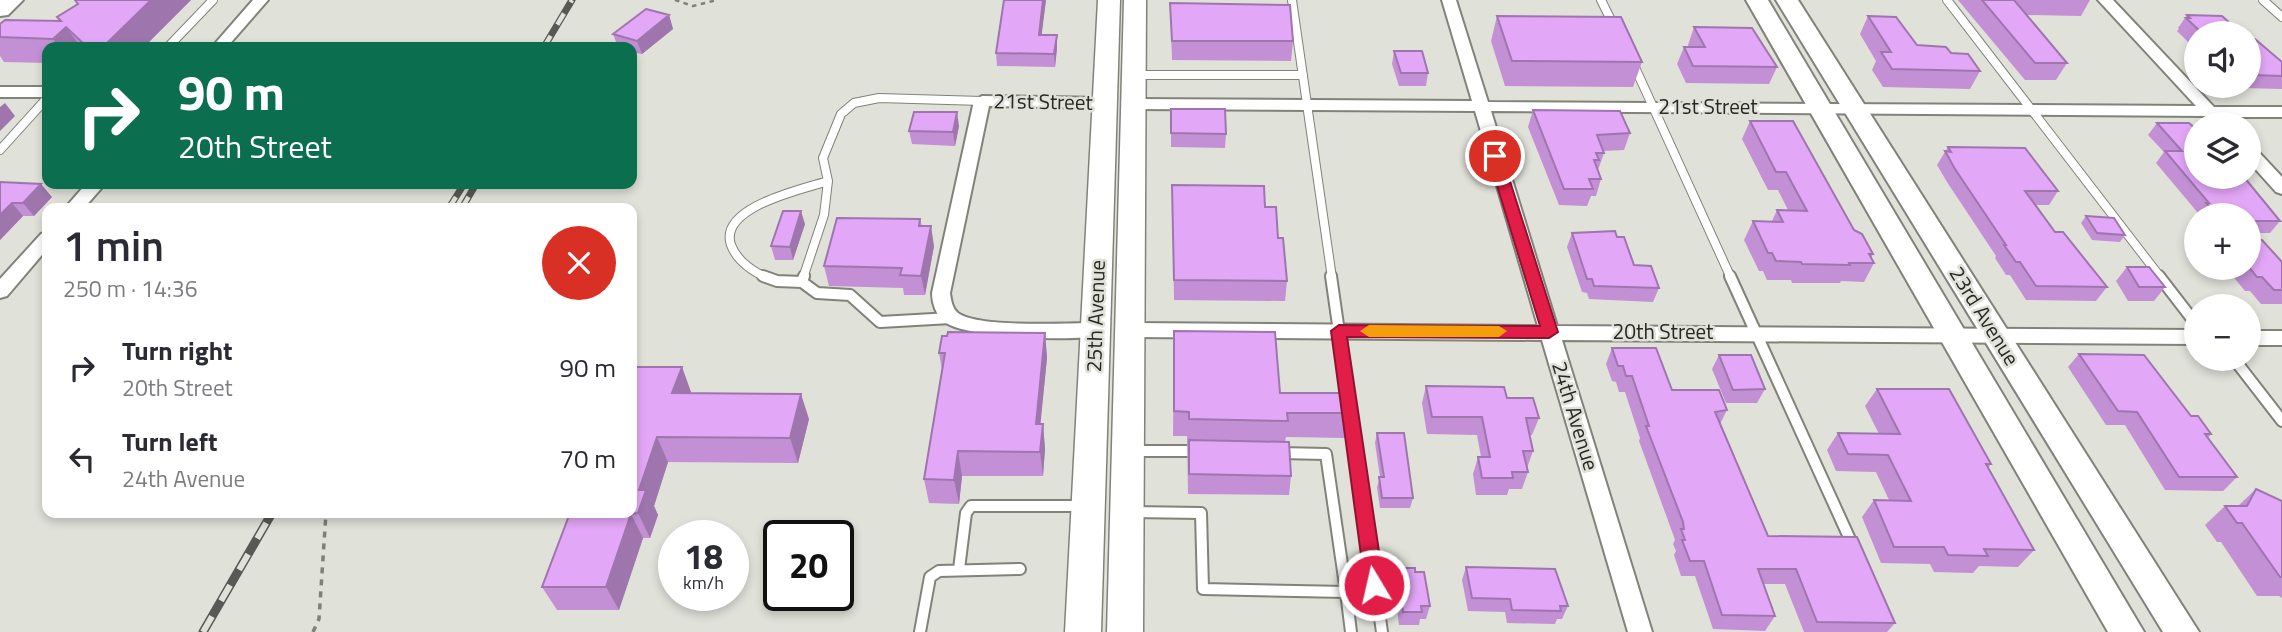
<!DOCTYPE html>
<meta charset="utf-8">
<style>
body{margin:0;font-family:"Titillium Web",sans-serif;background:#f2f2f3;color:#2b2b33;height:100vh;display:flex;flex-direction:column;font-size:26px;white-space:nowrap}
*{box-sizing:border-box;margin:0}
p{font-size:23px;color:#7c7c81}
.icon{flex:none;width:38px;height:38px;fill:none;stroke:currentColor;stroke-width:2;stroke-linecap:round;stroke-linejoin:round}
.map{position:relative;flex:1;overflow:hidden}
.panel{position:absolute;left:42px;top:203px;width:595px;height:315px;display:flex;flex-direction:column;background:#fff;border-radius:14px;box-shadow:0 4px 10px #0003}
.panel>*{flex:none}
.guide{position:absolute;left:42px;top:42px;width:595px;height:147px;border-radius:14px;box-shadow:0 4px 10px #0003;background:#0b6e4f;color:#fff;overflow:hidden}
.buttons{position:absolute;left:2184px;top:21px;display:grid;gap:14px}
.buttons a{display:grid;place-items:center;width:77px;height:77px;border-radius:50%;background:#fff;box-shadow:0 4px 10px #0003;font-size:35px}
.speed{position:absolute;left:658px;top:520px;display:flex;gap:14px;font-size:35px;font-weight:700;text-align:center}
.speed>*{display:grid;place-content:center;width:91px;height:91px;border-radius:50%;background:#fff;box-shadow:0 4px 10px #0003;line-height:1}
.speed small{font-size:18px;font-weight:400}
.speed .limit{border:4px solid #111;border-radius:10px;background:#fff;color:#111}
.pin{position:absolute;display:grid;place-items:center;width:60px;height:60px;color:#fff;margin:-30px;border:4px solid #fff;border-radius:50%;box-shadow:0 2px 7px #0007}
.me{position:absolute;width:77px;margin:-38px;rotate:351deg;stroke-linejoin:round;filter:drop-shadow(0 0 5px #0008)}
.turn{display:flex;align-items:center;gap:24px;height:147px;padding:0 21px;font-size:32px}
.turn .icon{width:91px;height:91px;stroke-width:2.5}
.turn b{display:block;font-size:49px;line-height:60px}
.round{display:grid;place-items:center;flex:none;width:74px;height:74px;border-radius:37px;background:#f2f2f3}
.overview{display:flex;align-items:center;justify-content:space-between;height:119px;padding:0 21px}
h1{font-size:42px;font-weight:600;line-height:52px}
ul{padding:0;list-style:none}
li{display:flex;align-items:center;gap:21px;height:91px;padding:0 21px}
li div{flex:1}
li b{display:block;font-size:26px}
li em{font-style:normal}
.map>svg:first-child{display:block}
</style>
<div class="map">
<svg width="2282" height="632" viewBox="0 0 2282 632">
<rect width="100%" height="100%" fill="#e0e1d9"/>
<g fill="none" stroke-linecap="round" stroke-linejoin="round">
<defs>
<path id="lane-far1" d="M1292 0 1332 278
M1601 0 1615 28
M1947 0 2161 278
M2263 0 2282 17
M168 47 213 0
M1633 63 1731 278
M1136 75H1303
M0 150 47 98
M767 278C752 271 737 261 731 245 718 207 803 189 828 181
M803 278 824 215 828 181 823 158 841 114 854 103 879 98 982 101"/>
<path id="lane" d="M763 276 777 281 802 282
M804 276 802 282 817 293 850 295 880 322 951 318
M1331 276 1382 632
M1730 276 1853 546
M2159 276 2196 324
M2234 359 2282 421
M1132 451H1201
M1131 512 1201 513 1203 589 1346 592 1326 454 1279 453
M959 569 966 513 971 506H1084
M1346 592 1351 632
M920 632 930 577 939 571 1020 569"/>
<path id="street" d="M253 0H268L227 47H212Z
M1442 0H1456L1488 102 2196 106 2098 0H2113L2214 107H2282V117H2222L2214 121 2205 116 1491 111 1557 326 2196 330V344L1562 340 1652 632H1628L1542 340 1130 337 1123 335 1120 330 1123 325 1130 323 1538 326 1475 111 1133 109 1125 104 1133 99 1472 101Z
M0 87H47V97H0Z
M982 96 1105 98 1113 103 1105 108 989 106 950 293C951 300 952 308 958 313 978 328 1067 323 1095 323L1102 325 1105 330 1102 335C1078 342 964 338 945 322 936 316 932 303 932 293L974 101Z
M2249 147 2255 148 2282 177V194L2276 192 2249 162Z
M86 184H105L84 208H65Z
M47 232V249L7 296 0 298V279L41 234Z
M2249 331H2282V345H2249Z"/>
<path id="secondary" d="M0 0H23L8 15 0 16Z
M1746 0H1768L2144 632H2108Z
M1776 0H1798L2199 632H2163Z"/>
<path id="primary" d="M1098 0H1120L1101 632H1065Z
M1124 0H1146L1143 632H1107Z"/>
</defs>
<!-- lane-far1 casing -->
<use href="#lane-far1" stroke="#81827a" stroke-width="10"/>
<!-- lane casing -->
<use href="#lane" stroke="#81827a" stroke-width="14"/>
<!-- street casing -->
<use href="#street" stroke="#81827a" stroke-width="4"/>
<!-- secondary casing -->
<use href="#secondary" stroke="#81827a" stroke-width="4"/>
<!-- primary casing -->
<use href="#primary" stroke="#81827a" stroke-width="3"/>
<!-- path-far1 -->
<path stroke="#7f807a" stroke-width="2.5" stroke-dasharray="4.5 4.5" stroke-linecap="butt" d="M675 0 693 6 717 0"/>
<!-- path -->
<path stroke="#7f807a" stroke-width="3.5" stroke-dasharray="6 6" stroke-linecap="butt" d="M313 632 319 619 326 513"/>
<!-- lane-far1 -->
<use href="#lane-far1" stroke="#fff" stroke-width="8"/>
<!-- lane -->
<use href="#lane" stroke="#fff" stroke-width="10"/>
<!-- street -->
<use href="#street" fill="#fff" fill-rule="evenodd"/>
<!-- secondary -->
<use href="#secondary" fill="#fff" fill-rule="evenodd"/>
<!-- primary -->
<use href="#primary" fill="#fff" fill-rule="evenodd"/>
<defs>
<path id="rail-far1" d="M544 47 572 0
M449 208 464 184
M462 208 476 184"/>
<path id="rail" d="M203 632 272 513"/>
</defs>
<!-- rail-far1 casing -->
<use href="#rail-far1" stroke="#585954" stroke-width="7"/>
<!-- rail casing -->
<use href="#rail" stroke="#585954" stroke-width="9"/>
<!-- rail-far1 -->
<use href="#rail-far1" stroke="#e0e1d9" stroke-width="4.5" stroke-dasharray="13" stroke-linecap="butt"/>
<!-- rail -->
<use href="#rail" stroke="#e0e1d9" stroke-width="6" stroke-dasharray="18" stroke-linecap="butt"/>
</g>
<!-- wall -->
<path fill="#c390d5" d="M74 0H191L144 47H47V63L4 62 0 56V24L60 21 57 17 77 4Z
M1004 0H1046L1041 35H1057V48L1055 67 997 66 996 53Z
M1958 0H2090L2081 16 2027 15 2067 63 2056 80H2025Z
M1170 3 1293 41 1291 61 1172 60Z
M669 15 673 29 642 54 632 52V47H618L613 34Z
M2187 15 2241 33H2196V50L2177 31 2179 29 2178 28Z
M1497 16 1642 62 1633 87 1505 86 1491 41Z
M1868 16 1917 45 1951 53 1980 71 1970 89 1883 87 1872 70 1876 61 1860 34Z
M1694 27 1777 67 1769 84 1686 83 1677 64 1684 47H1689L1688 45Z
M2249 39 2282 62V89L2241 88 2238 86H2249Z
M1394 51 1428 73 1426 86H1399L1392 64Z
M1171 109 1226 134 1225 148 1171 147Z
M1533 110 1630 133 1624 150 1603 151 1604 153 1598 170 1601 179 1596 196H1591L1587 206 1559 205 1528 127Z
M1750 121 1854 230 1873 254 1871 258 1874 263 1864 282 1841 281 1840 283H1792L1791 280H1767L1763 271H1759L1744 240 1753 221H1772L1777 210H1788L1778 190H1768L1742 139Z
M2157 123 2280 221 2270 233H2249V215H2197L2198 213 2156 163 2164 152 2148 135Z
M959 126 955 146 912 144 909 131Z
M1948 147 2058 191 2049 205H2035L2055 232 2107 287 2096 301 2026 300 2010 275H2006L1995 258 1996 256 1947 182 1937 165Z
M0 182 52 197 34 216H23L0 240Z
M1172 185 1265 207 1287 281 1285 301 1174 300Z
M2086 216 2125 235 2120 242 2092 240 2081 223Z
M920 219 922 226 934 246 925 295H904L903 288 829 286 824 266Z
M805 224 793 260H775L771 246Z
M1572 233 1617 237 1634 265 1659 288 1653 302 1589 299 1587 293 1582 292 1567 247Z
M2282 262V304H2261L2250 291H2245L2226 268H2249Z
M2127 267 2165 287 2154 301H2128L2116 281Z
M1174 331 1280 393 1351 413 1346 438 1286 437 1285 442 1291 476 1289 495 1188 494 1187 436H1173Z
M1045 333 1047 358 1040 424H1043L1045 449 1043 476H962L959 504 929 503 924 479 942 370 939 353Z
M1612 348 1672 390 1727 410 1720 424 1768 536 1895 623 1887 632H1804L1785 584H1763L1775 616 1765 631 1713 629 1695 576H1681L1674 555 1676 551 1673 544 1675 540 1674 537 1639 441 1640 438 1625 392H1619L1616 382 1612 381 1606 364Z
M2079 354 2191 416 2211 434 2208 438 2237 477 2223 491 2165 490 2125 425H2106L2068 367Z
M1719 355 1765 389 1757 403H1726L1712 369Z
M682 367 691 393 809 419 798 463 668 462 654 506 658 515 650 538H643L619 610H557L542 587Z
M1426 386 1507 398 1539 418 1532 435H1530L1533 451 1527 468 1528 472 1522 489H1509L1507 495H1476L1473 474 1478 457H1481L1477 435 1427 434 1422 403Z
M1877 389 1991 464 1988 468 2034 550 2018 567 1979 566 1973 573 1934 572 1930 564 1881 563 1862 517 1874 500H1889L1876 472 1836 471 1827 450 1838 433 1879 434 1865 406Z
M1377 433 1413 498 1410 508H1380L1377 487 1380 477 1375 443Z
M2256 489 2282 501V598L2279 596H2257L2221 542H2217L2205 525 2225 506H2238Z
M1466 567 1568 606 1562 619H1557L1555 624 1507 623 1505 612 1468 611 1462 580Z
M1397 568 1415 572 1430 606 1426 619H1420L1419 625H1399L1393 581Z"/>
<!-- shaded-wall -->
<path fill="#9f75ae" d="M151 0H191L144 47H106L105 45Z
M1043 0H1046L1040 48 1039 35Z
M669 15 673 29 642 54 637 41Z
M66 27 81 47H59L53 39Z
M1057 35V48L1055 67 1054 54Z
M5 103 15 116 0 131V107Z
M957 112 959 126 955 146 953 132Z
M41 184 52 197 34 216 23 203Z
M12 203 23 216 0 240V215Z
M801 211 805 224 793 260 790 247Z
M931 226 934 246 925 295 921 276Z
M1045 333 1047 358 1038 449 1036 424Z
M682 367 691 392 683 418 672 393Z
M801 394 809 419 798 463 790 438Z
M1043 424 1045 449 1043 476 1040 452Z
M657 437 668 462 654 506 658 515 650 538 638 513 639 490Z
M958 451 962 476 959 504 954 480Z
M631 514 643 538 619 610 606 587Z"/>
<!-- building -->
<path fill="#e3a7f8" stroke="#9f75ae" stroke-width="2" d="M75 0H151L105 45H85L66 27 53 39 0 37V24L5 20 61 21 57 17 78 4Z
M1004 0H1043L1039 35H1057L1054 54 996 53Z
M1982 0H2014L2067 63H2035Z
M1170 3 1290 5 1293 41H1172Z
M646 9 669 15 637 41 613 34Z
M2187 15 2222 16 2241 33H2202L2186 18H2190Z
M1497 16 1621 17 1642 62 1512 61Z
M1868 16 1896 17 1917 45 1946 47 1951 53 1968 54 1980 71 1892 69 1881 52H1891Z
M1694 27 1752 28 1777 67 1693 66 1684 47H1705Z
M2249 39H2255L2282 62V76L2251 75 2249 73Z
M1394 51H1422L1428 73H1401Z
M1171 109H1225L1226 134 1171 133Z
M1533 110 1620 111 1630 133 1597 135 1604 153H1596L1599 160H1594L1601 179H1589L1593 189H1564Z
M914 112H957L953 132 909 131Z
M1750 121H1793L1854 230 1862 234 1873 254H1869L1874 263H1849L1850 265 1802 264 1801 262 1776 261 1772 253H1768L1753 221 1783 222 1777 210 1807 211 1786 172H1776Z
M2157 123H2189L2196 129V177H2244L2280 221H2249V215H2217L2206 203H2209L2165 151H2182Z
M1948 147 2025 148 2058 191H2025L2055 232H2063L2107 287 2036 286 2020 262H2016L2004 245H2006L1955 169 1945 151 1951 152Z
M0 182 41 184 23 203H12L0 215Z
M1172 185 1264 186 1265 207H1276L1278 238H1283L1287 281 1174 280Z
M783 211H801L790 247 771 246Z
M2086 216 2114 218 2125 235 2097 233Z
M837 218 920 219 919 226H931L921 276 900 275 902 268 824 266Z
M1615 231 1617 237H1624L1634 265 1651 266 1659 288 1594 286 1592 279H1587L1572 233Z
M2249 240H2262L2282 262V290H2274L2262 277H2257L2249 267Z
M2127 267H2149L2165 287H2139Z
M1174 331 1275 332 1280 393H1348L1351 413H1287L1288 421 1189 419V412L1174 411Z
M948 332 1045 333 1036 424H1043L1040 452 958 451 954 480 924 479 945 353H939L942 336H947Z
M1612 348H1656L1672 390H1719L1727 410 1715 412 1768 536 1857 537 1895 623 1817 622 1796 569H1758L1775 616 1722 615 1704 561H1690L1682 540H1685L1681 529H1684L1683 522 1646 426H1649L1632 376H1626L1623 366H1618Z
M2079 354 2144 355 2191 416H2198L2211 434H2205L2237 477H2179L2137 412 2118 411Z
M1719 355H1751L1765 389 1733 390Z
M632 367H682L672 393 801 394 790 438 657 437 639 490H646L638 513 631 514 606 587H542L570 513H632Z
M1426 386 1504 387 1507 398H1533L1539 418H1526L1533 451H1523L1528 472H1512L1513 478H1482L1478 457H1490L1482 417H1432Z
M1877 389H1949L1991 464H1986L2034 550 1984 549 1988 556 1948 555 1944 547H1894L1874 500 1911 501 1888 455 1848 454 1838 433 1900 434Z
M1377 433H1404L1413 498H1382L1379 477H1384Z
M1189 440 1289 442 1291 476 1189 474Z
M2256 489 2282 501V577H2280L2242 523H2237L2225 506H2247Z
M1466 567 1555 569 1568 606H1560L1561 611 1512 610 1510 599 1472 598Z
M1397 568H1415V572H1424L1430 606H1421L1422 612H1403Z"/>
<!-- route -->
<path fill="#e11d48" stroke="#92132f" stroke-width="2" d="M1495 151 1502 156 1558 332 1549 338 1347 337 1384 585 1381 591 1374 593 1367 591 1365 585 1331 331 1339 325 1540 326 1488 156Z"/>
<!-- slow -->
<path fill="#f59e0b" d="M1369 325 1499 326 1507 331 1499 337H1369L1360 331Z"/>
<g text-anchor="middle" stroke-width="5" stroke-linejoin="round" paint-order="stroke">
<!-- street labels -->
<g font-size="21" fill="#272724" stroke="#e0e1d9">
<text transform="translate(1043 102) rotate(1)" y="7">21st Street</text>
<text x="1708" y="114">21st Street</text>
<text transform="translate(1096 316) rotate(-88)" y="7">25th Avenue</text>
<text transform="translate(1984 316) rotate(58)" y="7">23rd Avenue</text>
<text x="1663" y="339">20th Street</text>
<text transform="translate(1575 416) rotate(73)" y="7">24th Avenue</text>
</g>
</g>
</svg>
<div class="buttons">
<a><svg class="icon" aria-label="sound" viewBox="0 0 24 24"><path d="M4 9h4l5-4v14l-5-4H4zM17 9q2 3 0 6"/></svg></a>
<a><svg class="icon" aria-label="layers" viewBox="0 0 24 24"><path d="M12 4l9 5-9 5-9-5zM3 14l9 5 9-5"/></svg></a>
<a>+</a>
<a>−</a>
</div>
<div class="speed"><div>18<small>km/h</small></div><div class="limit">20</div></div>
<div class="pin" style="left:1495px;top:156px;background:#d93025"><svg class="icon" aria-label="arrive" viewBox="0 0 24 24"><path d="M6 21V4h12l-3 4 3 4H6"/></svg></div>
<svg class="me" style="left:1374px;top:585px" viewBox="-20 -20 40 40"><circle r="17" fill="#e11d48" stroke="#fff" stroke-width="3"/><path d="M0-11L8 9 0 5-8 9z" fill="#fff"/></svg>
<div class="guide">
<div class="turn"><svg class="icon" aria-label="right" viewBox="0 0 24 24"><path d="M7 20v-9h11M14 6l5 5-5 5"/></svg><div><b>90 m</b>20th Street</div></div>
</div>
<section class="panel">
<div class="overview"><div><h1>1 min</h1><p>250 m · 14:36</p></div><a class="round" style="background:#d93025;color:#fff"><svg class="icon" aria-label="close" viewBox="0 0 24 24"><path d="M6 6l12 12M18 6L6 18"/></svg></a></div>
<ul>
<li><svg class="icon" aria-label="right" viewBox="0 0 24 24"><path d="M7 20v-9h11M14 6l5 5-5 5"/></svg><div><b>Turn right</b><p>20th Street</p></div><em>90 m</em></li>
<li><svg class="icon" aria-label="left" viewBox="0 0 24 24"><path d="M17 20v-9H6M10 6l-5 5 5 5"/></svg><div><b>Turn left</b><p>24th Avenue</p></div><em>70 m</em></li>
</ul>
</section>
</div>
